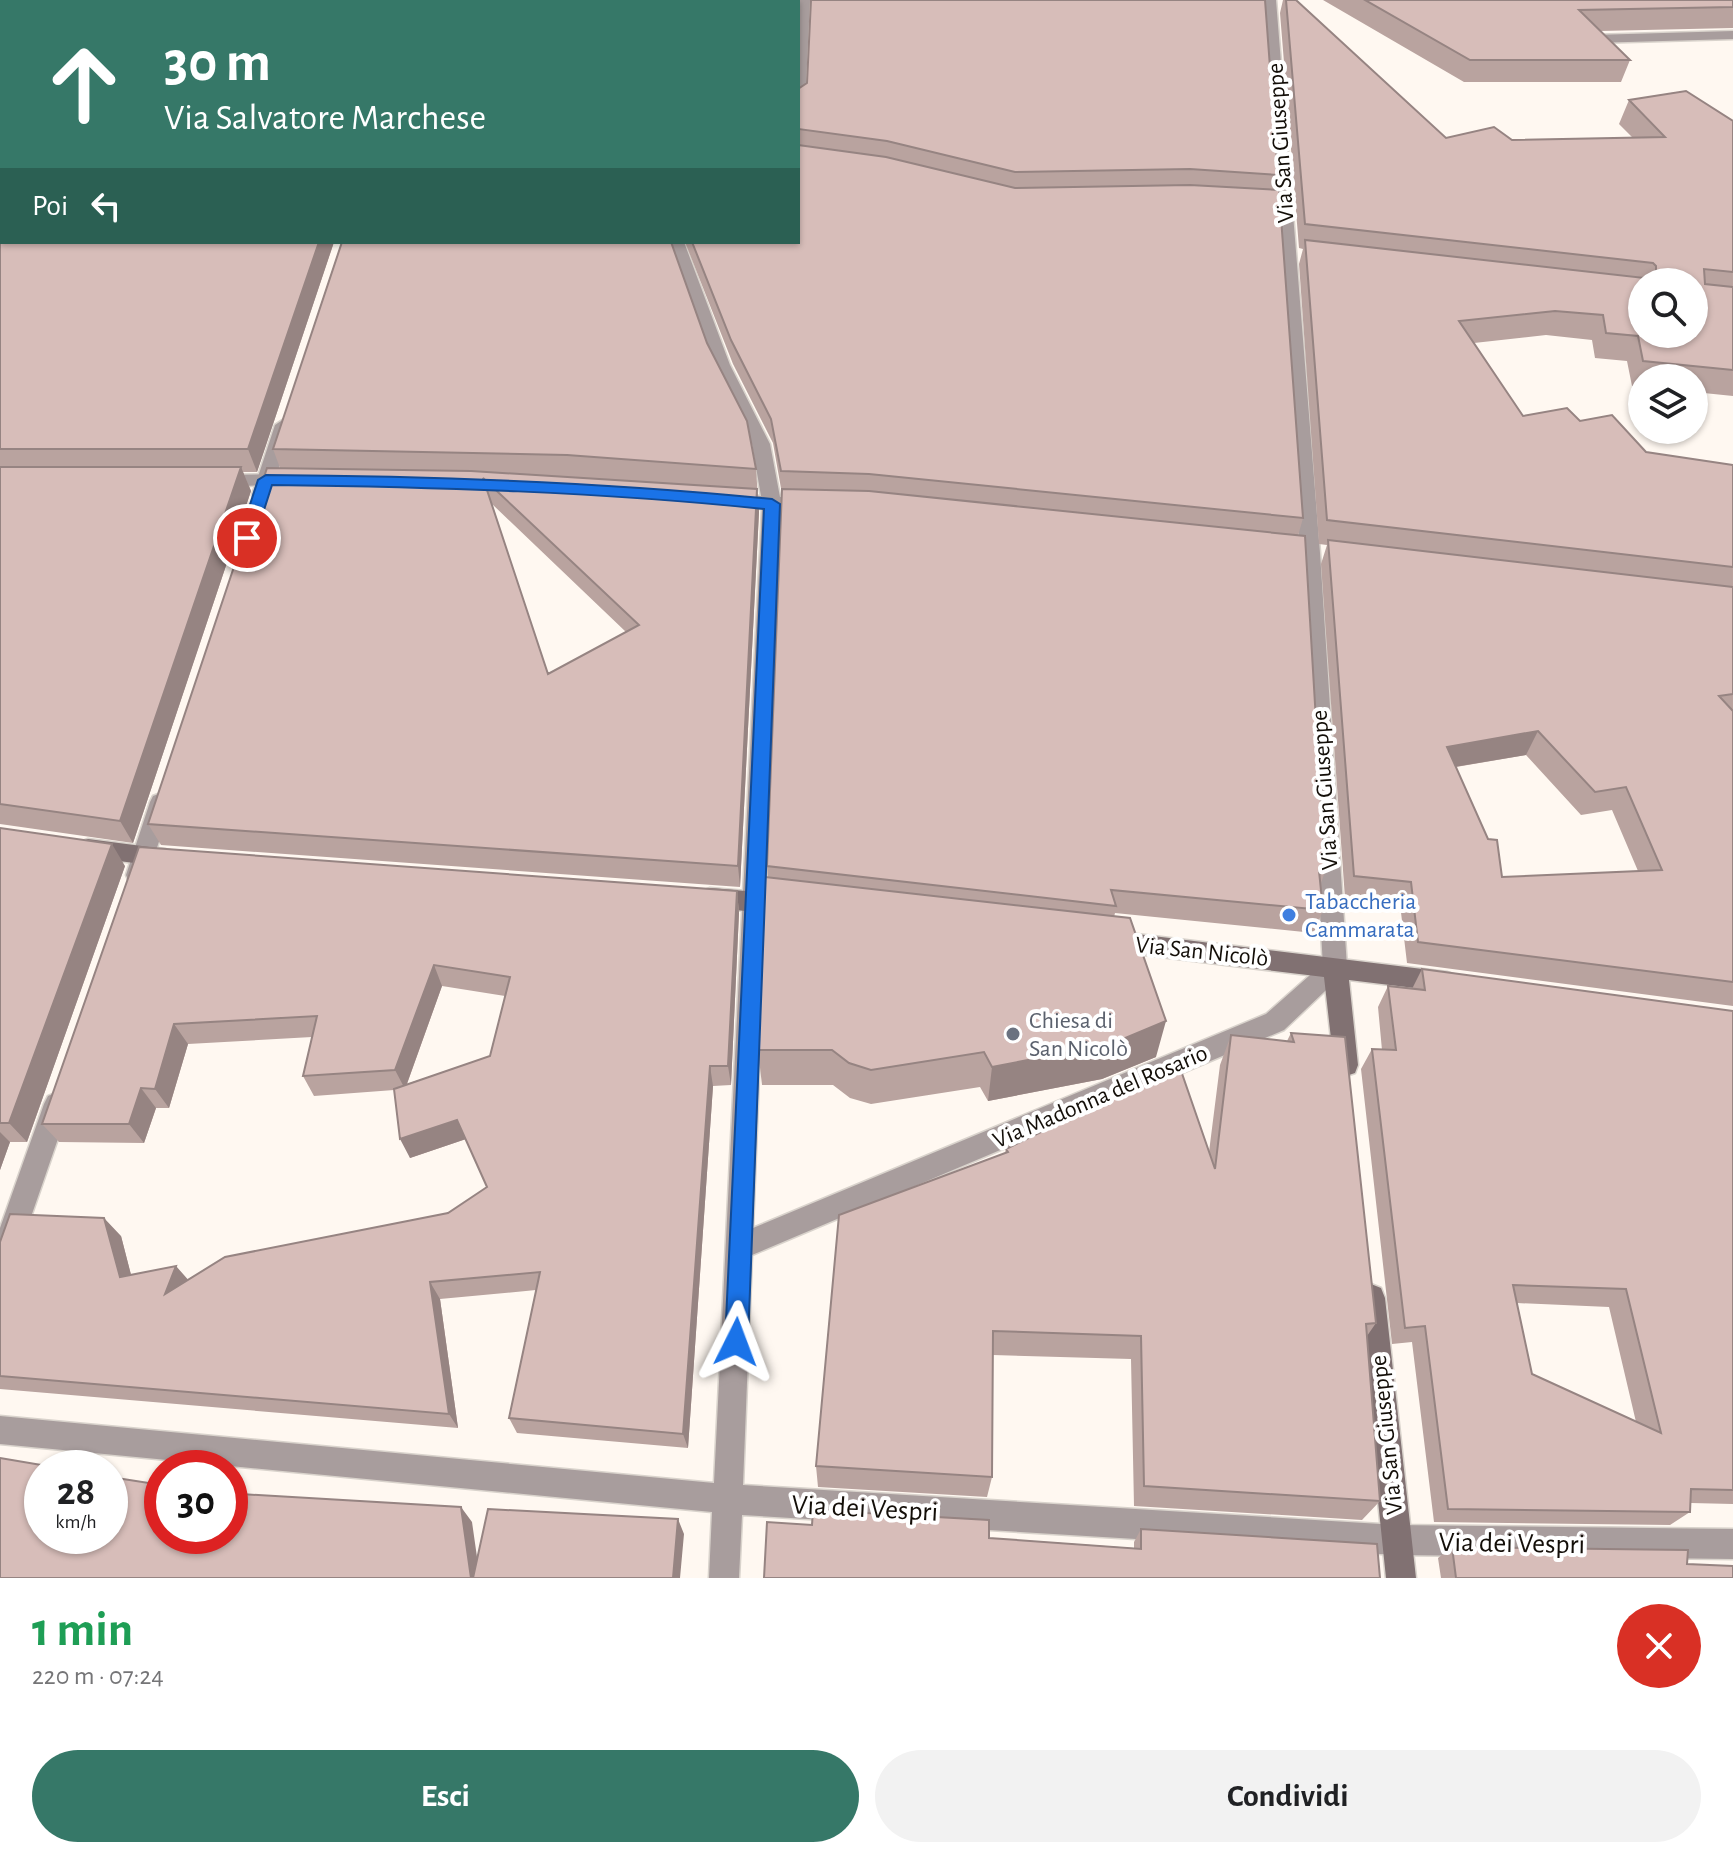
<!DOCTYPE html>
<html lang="it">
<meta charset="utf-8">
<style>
body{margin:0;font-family:"Alegreya Sans",sans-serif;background:#f2f2f2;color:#202124;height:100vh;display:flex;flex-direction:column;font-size:30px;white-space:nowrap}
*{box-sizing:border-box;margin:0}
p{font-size:26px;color:#757577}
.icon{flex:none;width:44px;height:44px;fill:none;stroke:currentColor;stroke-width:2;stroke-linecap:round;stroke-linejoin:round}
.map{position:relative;height:1578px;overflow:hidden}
.drawer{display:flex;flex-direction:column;background:#fff;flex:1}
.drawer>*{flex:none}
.guide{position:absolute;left:0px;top:0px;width:800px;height:244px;box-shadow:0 2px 6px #0004;background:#367868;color:#fff;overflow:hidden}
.fabs{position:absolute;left:1628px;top:268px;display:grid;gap:16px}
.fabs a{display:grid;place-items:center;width:80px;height:80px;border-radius:50%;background:#fff;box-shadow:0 2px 6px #0004;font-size:40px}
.speed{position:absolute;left:24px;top:1450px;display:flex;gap:16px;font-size:40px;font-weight:700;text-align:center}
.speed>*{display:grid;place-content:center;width:104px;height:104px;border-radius:50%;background:#fff;box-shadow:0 2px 6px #0004;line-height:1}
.speed small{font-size:20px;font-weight:400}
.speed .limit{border:12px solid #d22;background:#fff;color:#111}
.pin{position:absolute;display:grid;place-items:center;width:68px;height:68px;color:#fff;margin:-34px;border:4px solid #fff;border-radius:50%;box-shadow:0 2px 8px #0007}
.me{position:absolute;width:88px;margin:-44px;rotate:3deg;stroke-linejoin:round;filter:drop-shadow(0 0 6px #0008)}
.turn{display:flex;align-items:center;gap:28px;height:168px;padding:0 32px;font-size:36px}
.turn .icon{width:104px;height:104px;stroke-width:2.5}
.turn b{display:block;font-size:56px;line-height:68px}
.then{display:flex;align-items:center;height:76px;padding:0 32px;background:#0003;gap:16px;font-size:30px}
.round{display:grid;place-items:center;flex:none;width:84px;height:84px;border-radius:42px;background:#f2f2f2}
.headline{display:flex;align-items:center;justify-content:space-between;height:136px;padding:0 32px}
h1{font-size:48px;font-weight:700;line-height:60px;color:#1e9e55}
.primary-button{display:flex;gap:16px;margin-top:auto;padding:16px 32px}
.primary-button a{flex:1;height:92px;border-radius:48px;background:#367868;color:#fff;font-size:32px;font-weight:700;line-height:92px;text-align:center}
.primary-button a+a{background:#f2f2f2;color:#202124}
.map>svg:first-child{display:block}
</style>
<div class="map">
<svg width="1733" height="1578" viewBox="0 0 1733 1578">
<rect width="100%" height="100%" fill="#fff8f1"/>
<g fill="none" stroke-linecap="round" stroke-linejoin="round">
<defs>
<path id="minor" d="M796 0H810L805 106 798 110Z
M1733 31V39L1593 43 1586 39 1593 35Z
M668 242H684L730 365 770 444 780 497 809 499 818 505 809 511 781 510 753 1228 1266 1014 1327 960 1335 957 1343 960 1347 967 1343 974 1284 1030 752 1255 743 1485 1397 1525 1733 1529V1559L1397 1555 742 1515 739 1578H709L712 1512 0 1444V1416L714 1483 762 509 728 506 719 500 728 494 761 496 752 444 712 365Z
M286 474 293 476 295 480 293 484 216 487 207 481 216 475Z"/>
<path id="tertiary" d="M1262 0H1276L1320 553 1347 967 1343 974 1335 977 1327 974 1323 967 1300 553Z
M284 419 293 425 270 495 261 501 254 499 252 495 275 425Z
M161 793 169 796 172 802 148 875 145 882 137 884 129 882 126 875 150 802 153 796Z
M57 1092 66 1096 70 1104 14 1266 10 1275 0 1279V1228L44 1104 48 1096Z"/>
<path id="secondary" d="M88 839 165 849 173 851 176 858 173 865 165 867 88 857 80 854 77 848 80 842Z
M710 888 792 895 800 898 804 905 800 912 792 915 710 908 702 905 698 898 702 891Z
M1112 931 1447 972 1456 975 1459 982 1456 989 1447 992 1349 980 1358 1065 1355 1073 1346 1076 1337 1073 1334 1065 1324 977 1112 951 1104 948 1100 941 1104 934Z
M1371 1284 1381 1288 1385 1298 1416 1578H1386L1357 1298 1361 1288Z"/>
</defs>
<!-- minor casing -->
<use href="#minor" stroke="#d9d3cc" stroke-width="3"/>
<!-- tertiary casing -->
<use href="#tertiary" stroke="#d9d3cc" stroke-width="3"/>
<!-- secondary casing -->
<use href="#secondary" stroke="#d9d3cc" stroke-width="3"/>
<!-- minor -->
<use href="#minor" fill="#a89d9d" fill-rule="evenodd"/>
<!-- tertiary -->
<use href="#tertiary" fill="#a89d9d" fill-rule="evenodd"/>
<!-- secondary -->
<use href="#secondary" fill="#817172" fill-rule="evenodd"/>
</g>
<!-- wall -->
<path fill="#b9a39f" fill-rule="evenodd" d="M0 0 2 2V242H334L257 472H243L251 491 133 843 0 824Z
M1283 0H1286L1446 138 1512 140 1633 138 1619 124 1629 100 1733 121V396L1694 392V378H1642V387L1632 386 1627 361 1595 358 1592 340 1546 335 1474 343 1523 416 1580 421 1646 452 1733 465V1006L1407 963 1400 904 1345 898 1321 564 1327 545 1319 544 1299 264 1303 249 1299 248 1280 13ZM1526 755 1581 815 1612 810 1638 871 1502 877 1456 767Z
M1323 0H1733V28L1600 31 1630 60 1621 82H1464Z
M798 89 1278 175 1275 190 1303 518 1298 536 1325 872 1321 883 1323 910 1314 933 1115 913 1114 917 1156 1057 1102 1079 988 1101 980 1087 871 1104 850 1098 833 1085H762L758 1050 768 878 767 866 782 494 773 443 733 364 685 242H798Z
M707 343 756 469 759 512 740 887 161 845 148 824 280 468 273 449ZM492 504 626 632 548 674Z
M0 828 125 866 27 1142H10L0 1170Z
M139 847 737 891 739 913 731 1085 713 1086 688 1448 517 1433 509 1418 536 1290 440 1299 458 1428 0 1389V1242L121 1236 131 1275 188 1280 448 1213 487 1187 466 1139 410 1158 394 1090 314 1096 303 1076 312 1037 188 1044 169 1108H156L144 1143 59 1142 42 1124ZM442 986 505 996 490 1056 407 1084Z
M1422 969 1733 1011V1504L1691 1503 1690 1512 1670 1525 1434 1522 1412 1342 1392 1344 1361 1069 1372 1049 1382 1050 1378 1007 1388 986 1412 989ZM1517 1303 1609 1307 1636 1422 1532 1374Z
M1291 1033 1376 1323 1367 1336 1380 1501 1362 1520 1134 1506 1131 1359 993 1355 992 1477 987 1497 818 1487 816 1466 1005 1153 1006 1149 1209 1152 1220 1065 1231 1035 1287 1041Z
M1141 1529 1380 1578 989 1538 1134 1548V1542Z
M1452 1547 1687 1564 1733 1578H1441L1438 1558Z"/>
<!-- shaded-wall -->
<path fill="#968482" d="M0 223H2V242L0 250Z
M319 242H334L257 472 248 449Z
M241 467 251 491 133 843 120 821Z
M757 489 759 512 740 887 738 866Z
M1538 731 1526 755 1436 770 1447 747Z
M112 844 125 866 27 1142 9 1123Z
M737 891 739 913 731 1085 728 1066Z
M434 965 442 986 405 1089 395 1070Z
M1166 1021 1156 1057 1102 1079 988 1101 992 1067Z
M174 1024 188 1044 169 1108 155 1089Z
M710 1066 713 1086 688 1448 683 1434Z
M141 1088 156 1108 144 1143 129 1124Z
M457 1120 466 1139 410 1158 400 1139Z
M0 1132 10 1142 0 1170Z
M104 1218 121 1236 136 1294 120 1277Z
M176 1266 191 1283 165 1294Z
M430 1282 440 1299 458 1428 449 1414Z
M461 1507 472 1522 480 1578H471Z
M678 1519 684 1534 680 1578H673Z"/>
<!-- building -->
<path fill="#d7bdb9" stroke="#968482" stroke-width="2" fill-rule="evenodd" d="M0 0H793V2H2V223H0Z
M811 0H1265L1278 175 1190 169 1015 172 887 141 798 129V89L807 83Z
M1286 0H1296L1446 138 1494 127 1512 140 1665 137 1629 100 1686 91 1733 121V272L1704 269 1705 284 1733 287V370L1643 361 1638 336 1606 333 1603 315 1555 311 1459 321 1523 416 1567 408 1580 421 1612 415 1646 452 1733 465V567L1327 520 1305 240 1653 279 1656 276V266L1653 263 1305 224ZM1642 282H1694V334H1642Z
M1365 0H1733V7L1579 10 1630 60H1470Z
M798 145 886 157 1015 188 1190 185 1279 190 1303 518 869 474 781 471 771 419 731 340 692 242H798Z
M0 239H2V242H319L248 449H0Z
M342 242H671L707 343 747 421 756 469 567 455 273 449Z
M0 467H241L120 821 0 804Z
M267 468 471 471 757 489 738 866 148 824ZM483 478 639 625 548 674Z
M782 489 869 491 1305 536 1325 872 1319 871 1323 910 1111 890 1116 906 767 866Z
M1328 540 1733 587V694L1719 696 1733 711V982L1418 942 1411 882 1354 876ZM1538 731 1595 792 1626 787 1662 870 1502 877 1497 840 1488 839 1447 747Z
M0 828 112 844 9 1123H0Z
M139 847 737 891 728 1066H710L683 1434 509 1418 540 1272 430 1282 449 1414 0 1376V1242L10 1214 104 1218 120 1277 176 1266 165 1294 225 1257 448 1213 487 1187 457 1120 400 1139 394 1089 490 1056 510 977 434 965 395 1070 303 1076 317 1016 174 1024 155 1089 141 1088 129 1124H42Z
M765 877 1130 918 1166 1021 1111 1044 992 1067 984 1052 871 1070 849 1063 832 1050H758Z
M1422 969 1733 1011V1490L1691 1489 1690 1512 1448 1509 1425 1326 1405 1328 1372 1049 1396 1050 1388 986 1425 990ZM1513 1285 1626 1289 1661 1433 1532 1374Z
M1291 1033 1345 1037 1376 1323 1366 1324 1380 1501 1144 1486 1141 1336 993 1331 992 1477 816 1466 839 1215 1008 1152 1006 1149 1179 1065 1215 1169 1231 1035 1294 1042Z
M0 1458 59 1468H42V1536H110V1477L162 1485V1536H230V1497L239 1498 241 1494 461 1507 471 1578H0Z
M488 1509 678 1519 673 1578H473Z
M813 1510 989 1520V1538L1141 1549V1529L1377 1544 1380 1578H764L767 1522 812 1525Z
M1452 1547 1688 1550 1687 1564 1733 1566V1578H1456Z"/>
<!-- route -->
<path fill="#1a73e8" stroke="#114b97" stroke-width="2" d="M266 475C435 476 603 482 772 499L780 504 748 1342 744 1350 736 1353 728 1350 725 1342 764 509C600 492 436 487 272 485L255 538 253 542H241L239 538 258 480Z"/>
<!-- markers -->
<circle fill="#3f7fe0" stroke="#fff" stroke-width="3" cx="1289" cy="915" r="8"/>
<circle fill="#6b7280" stroke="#fff" stroke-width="3" cx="1013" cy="1034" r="8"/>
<g text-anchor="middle" stroke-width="8" stroke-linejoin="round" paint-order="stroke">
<!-- street labels -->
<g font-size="24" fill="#130e08" stroke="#fff">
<text transform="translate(1280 143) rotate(-94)" y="8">Via San Giuseppe</text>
<text transform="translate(1324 790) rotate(-94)" y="8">Via San Giuseppe</text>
<text transform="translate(1202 951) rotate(6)" y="8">Via San Nicolò</text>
<text transform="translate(1100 1096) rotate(-23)" y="8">Via Madonna del Rosario</text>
<text transform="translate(1386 1435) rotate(-96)" y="8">Via San Giuseppe</text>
</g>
<!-- shop labels -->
<g font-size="24" fill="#366cbe" stroke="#fff" text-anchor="start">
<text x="1305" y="909">Tabaccheria<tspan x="1305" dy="28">Cammarata</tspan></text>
</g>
<!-- worship labels -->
<g font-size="24" fill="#5b616d" stroke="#fff" text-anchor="start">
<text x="1029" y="1028">Chiesa di<tspan x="1029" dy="28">San Nicolò</tspan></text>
</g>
<!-- near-street labels -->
<g font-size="28" fill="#130e08" stroke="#fff">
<text transform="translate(865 1507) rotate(3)" y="10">Via dei Vespri</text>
<text transform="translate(1512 1542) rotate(1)" y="10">Via dei Vespri</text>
</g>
</g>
</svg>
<div class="fabs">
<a><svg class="icon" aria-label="search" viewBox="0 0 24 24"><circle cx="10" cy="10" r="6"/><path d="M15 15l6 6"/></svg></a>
<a><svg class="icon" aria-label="layers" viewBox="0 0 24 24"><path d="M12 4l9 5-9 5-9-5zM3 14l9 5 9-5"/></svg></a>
</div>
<div class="speed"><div>28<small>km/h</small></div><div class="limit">30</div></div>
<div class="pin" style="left:247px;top:538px;background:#d93025"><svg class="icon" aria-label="arrive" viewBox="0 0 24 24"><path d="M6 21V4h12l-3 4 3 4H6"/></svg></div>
<svg class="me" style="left:736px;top:1342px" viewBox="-20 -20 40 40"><path d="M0-17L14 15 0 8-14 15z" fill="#1a73e8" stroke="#fff" stroke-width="4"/></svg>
<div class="guide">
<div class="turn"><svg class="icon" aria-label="ahead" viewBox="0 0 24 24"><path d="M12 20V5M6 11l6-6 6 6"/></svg><div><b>30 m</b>Via Salvatore Marchese</div></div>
<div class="then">Poi<svg class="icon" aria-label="left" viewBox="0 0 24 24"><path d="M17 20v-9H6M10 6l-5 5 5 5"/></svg></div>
</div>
</div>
<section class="drawer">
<div class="headline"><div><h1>1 min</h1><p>220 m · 07:24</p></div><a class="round" style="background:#d93025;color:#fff"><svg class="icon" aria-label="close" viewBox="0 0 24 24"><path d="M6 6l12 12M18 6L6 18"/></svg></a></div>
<div class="primary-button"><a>Esci</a><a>Condividi</a></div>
</section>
